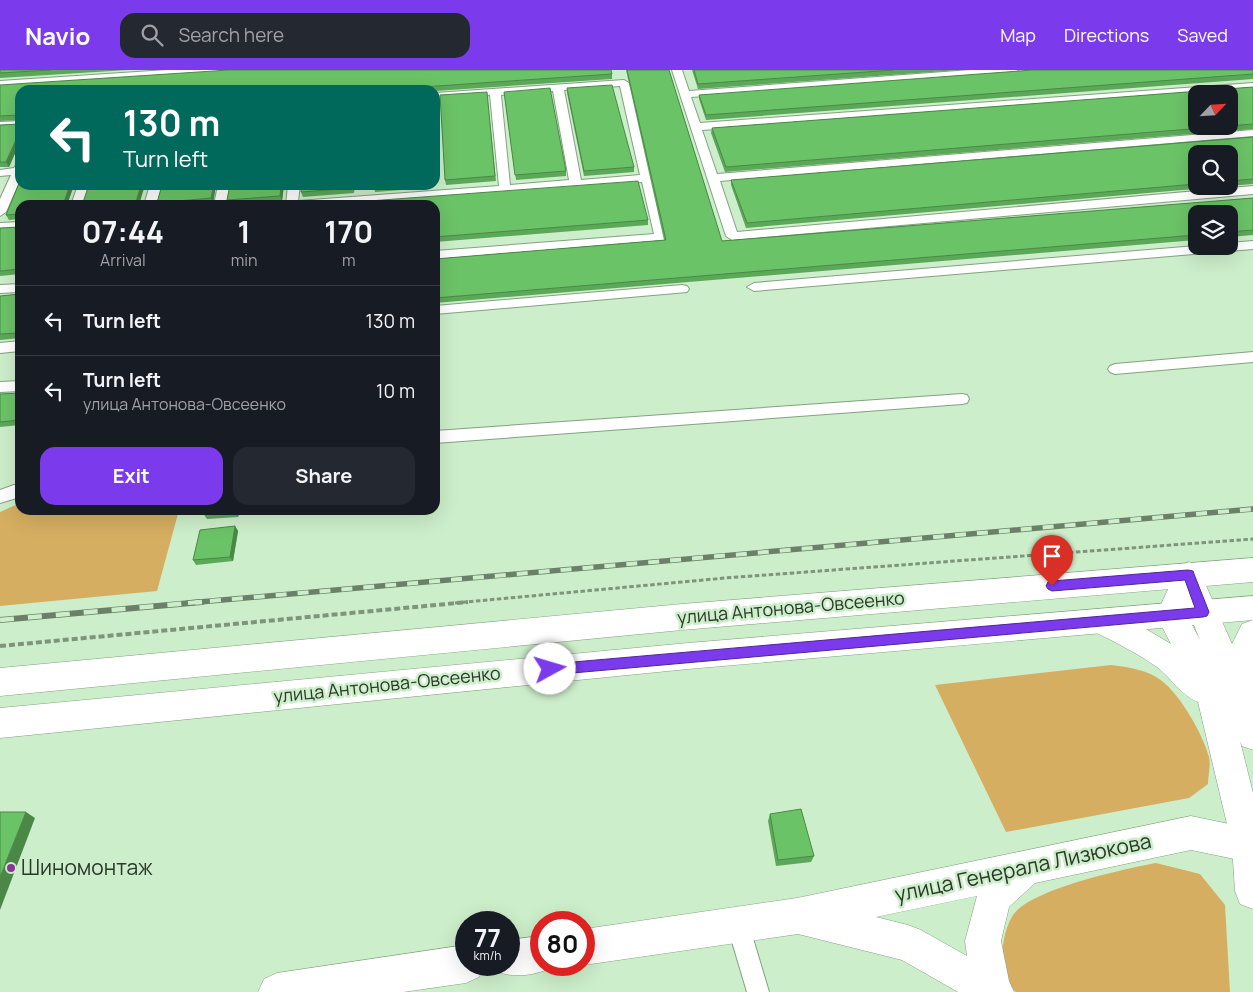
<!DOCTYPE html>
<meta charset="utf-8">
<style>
body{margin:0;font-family:Manrope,sans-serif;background:#242831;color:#f1f3f6;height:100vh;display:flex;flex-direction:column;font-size:19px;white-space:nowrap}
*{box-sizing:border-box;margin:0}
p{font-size:16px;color:#9ea1a6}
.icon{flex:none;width:28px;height:28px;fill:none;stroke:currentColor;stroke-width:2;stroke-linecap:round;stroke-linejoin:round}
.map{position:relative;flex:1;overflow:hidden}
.details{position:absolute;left:15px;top:130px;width:425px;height:315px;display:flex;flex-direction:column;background:#171b24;border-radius:15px;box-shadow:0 5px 20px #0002}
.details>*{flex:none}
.banner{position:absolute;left:15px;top:15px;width:425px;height:105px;border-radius:15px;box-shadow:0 5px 20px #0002;background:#00695c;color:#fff;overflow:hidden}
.needle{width:32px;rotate:65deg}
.fabs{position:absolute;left:1188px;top:15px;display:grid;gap:10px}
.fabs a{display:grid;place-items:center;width:50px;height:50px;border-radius:10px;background:#171b24;box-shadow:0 5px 20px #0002;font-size:25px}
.speed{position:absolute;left:455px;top:841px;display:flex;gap:10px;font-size:25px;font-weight:700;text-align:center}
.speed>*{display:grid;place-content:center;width:65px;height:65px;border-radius:50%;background:#171b24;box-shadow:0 5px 20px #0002;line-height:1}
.speed small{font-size:12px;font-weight:400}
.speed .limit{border:8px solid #d22;background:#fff;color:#111}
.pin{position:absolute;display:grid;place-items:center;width:42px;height:42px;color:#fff;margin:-51px -21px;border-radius:50% 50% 50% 0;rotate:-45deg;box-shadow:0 0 5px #0007}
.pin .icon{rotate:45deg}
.me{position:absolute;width:55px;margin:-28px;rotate:84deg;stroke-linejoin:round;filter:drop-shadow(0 0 4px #0008)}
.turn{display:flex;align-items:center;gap:18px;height:105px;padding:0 25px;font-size:22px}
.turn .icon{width:65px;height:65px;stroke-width:2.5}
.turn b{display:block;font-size:35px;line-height:42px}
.eta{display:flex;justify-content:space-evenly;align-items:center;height:85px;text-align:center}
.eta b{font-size:30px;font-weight:700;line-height:35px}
.primary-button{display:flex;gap:10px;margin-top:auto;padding:10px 25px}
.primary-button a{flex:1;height:58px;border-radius:15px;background:#7c3aed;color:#fff;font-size:20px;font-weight:700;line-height:58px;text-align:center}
.primary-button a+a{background:#242831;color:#f1f3f6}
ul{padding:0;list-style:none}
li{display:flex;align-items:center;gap:15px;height:70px;padding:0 25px;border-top:1px solid #363941}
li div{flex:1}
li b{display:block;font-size:19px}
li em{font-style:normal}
header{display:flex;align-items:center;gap:30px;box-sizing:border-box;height:70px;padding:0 25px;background:#7c3aed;color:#fff}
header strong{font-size:24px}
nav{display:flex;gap:28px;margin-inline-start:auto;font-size:18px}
.search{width:350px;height:45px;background:#242831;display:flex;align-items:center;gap:12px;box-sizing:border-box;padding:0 18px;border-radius:15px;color:#9ea1a6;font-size:19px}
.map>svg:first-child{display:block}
</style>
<header>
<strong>Navio</strong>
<div class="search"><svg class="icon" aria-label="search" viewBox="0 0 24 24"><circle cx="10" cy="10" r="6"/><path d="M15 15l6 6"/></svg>Search here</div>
<nav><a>Map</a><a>Directions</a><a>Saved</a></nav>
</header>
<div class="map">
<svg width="1253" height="922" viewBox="0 0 1253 922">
<rect width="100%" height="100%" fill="#cdeeca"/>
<!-- green -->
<path fill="#d5ae61" d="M20 433V440H179L157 521 0 536V442Z
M1111 595C1126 597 1143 599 1156 607 1177 618 1203 664 1209 687 1211 695 1208 706 1208 714L1189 728 1006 762 935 615Z
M1156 793 1200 804 1225 835 1230 922H1016L1002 909C1002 887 1001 864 1013 845 1031 819 1124 799 1156 793Z"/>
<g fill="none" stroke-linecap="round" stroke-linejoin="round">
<defs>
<path id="service" d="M167 0H219L214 3 0 17V11Z
M672 0H682L689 21 971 0H1018L1013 3 691 27 700 53 1253 13V19L702 60 717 104 1253 60V66L720 111 737 162 1253 116V124L732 170 726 166Z
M624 10 629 13 667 167 665 170 435 189V181L654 164 642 112 342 135H286L288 115H300L298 131 499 116 490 25 435 29V23ZM620 16 640 105 581 110 564 20ZM553 21 569 110 510 115 501 25Z
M20 51V57L0 58V52Z
M20 94V110L6 142 0 146V129L11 105 0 106V100L14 98 16 95Z
M78 115H90L83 135H71Z
M150 115H162L156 135H144Z
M218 115H230L226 135H214Z
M20 152V160L0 161V153Z
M1253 171V179L754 221 747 217 754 213 1196 176H1229V173Z
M20 214V222L0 223V215Z
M682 215 687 216 689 219 687 222 435 244V236Z
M20 271V281L0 283V273Z
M1253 282V292L1115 304 1110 302 1108 299 1110 296 1115 294Z
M20 311V321L0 322V312Z
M962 324 967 325 969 329 967 333 962 334 435 373V361Z
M14 415H20V427L0 433V420Z
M738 844 746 847 749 855 769 922H747L727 855 730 847Z"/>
<path id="tertiary" d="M1191 746 1253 759V791L1249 792 1191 780 1035 813 1009 837 1001 871 1009 911 1014 922H958L902 890 798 864 584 895H583L584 859 797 828ZM977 826 965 871 967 886 921 860 908 855 876 847Z
M541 866V895H555L554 897C535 905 515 909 496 901L493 895H509V870Z
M466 875V895H484L479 907 466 913 403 922H258L264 909 277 903Z"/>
<path id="secondary" d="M1189 492 1199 496 1203 504 1201 510 1204 511 1232 574 1242 554 1253 550V680L1242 676 1240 671 1253 723V839L1240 834 1235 821 1232 775 1198 632C1182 626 1170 607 1157 597 1137 583 1115 572 1093 561L1088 552 1093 543 1103 539 1141 556 1171 574 1156 545 1179 496ZM1188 540 1200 570 1186 544Z"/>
<path id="trunk" d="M1253 488V512L682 560 0 626V598L682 534Z
M1253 526V550L688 599 0 668V638L688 573Z"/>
</defs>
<!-- service casing -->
<use href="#service" stroke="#83a280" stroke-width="2"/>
<!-- tertiary casing -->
<use href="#tertiary" stroke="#83a280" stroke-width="1"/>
<!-- secondary casing -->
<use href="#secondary" stroke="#83a280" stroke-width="1"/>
<!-- trunk casing -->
<use href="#trunk" stroke="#83a280" stroke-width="1"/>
<!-- path-far1 -->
<path stroke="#7e957c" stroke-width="3" stroke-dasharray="4.5 2.5" stroke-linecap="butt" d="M455 533 725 508 1253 469"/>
<!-- path -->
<path stroke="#7e957c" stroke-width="4" stroke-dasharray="6 3" stroke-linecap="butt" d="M0 576 468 532"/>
<!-- service -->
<use href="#service" fill="#fff" fill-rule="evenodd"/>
<!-- tertiary -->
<use href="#tertiary" fill="#fff" fill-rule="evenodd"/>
<!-- secondary -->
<use href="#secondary" fill="#fff" fill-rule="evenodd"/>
<!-- trunk -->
<use href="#trunk" fill="#fff" fill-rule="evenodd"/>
<defs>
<path id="rail-far1" d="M188 533 1253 439"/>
<path id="rail" d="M0 550 202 532"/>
</defs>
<!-- rail-far1 casing -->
<use href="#rail-far1" stroke="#6b8069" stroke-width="5.5"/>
<!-- rail casing -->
<use href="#rail" stroke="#6b8069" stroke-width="6"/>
<!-- rail-far1 -->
<use href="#rail-far1" stroke="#cdeeca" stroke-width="4" stroke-dasharray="11" stroke-linecap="butt"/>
<!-- rail -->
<use href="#rail" stroke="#cdeeca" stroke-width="4.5" stroke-dasharray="14" stroke-linecap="butt"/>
</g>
<!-- wall -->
<path fill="#5ca859" d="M0 0H128L0 8Z
M626 0H669L722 171 1253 128V165L1229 167V144H1196V170L435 233V189L664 170Z
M692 0H960L698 19Z
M1253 0V9L706 50 699 29V25Z
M612 4V9L435 21V20H20V50L0 51V15Z
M1253 17V59L725 102 711 63 712 58Z
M567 18 634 97V102L584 106 567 23Z
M487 22 496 111 446 115 445 110Z
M504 22 566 101V106L516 110Z
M20 54V72L9 97H0V55Z
M1253 67V114L1229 116V84H1196V116H1228L746 158 731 115V110Z
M20 115H74L67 135H20V149L9 150 6 145Z
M162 115H216L213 133 194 135H158L157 133Z
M284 115 282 131 229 135 227 130Z
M355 115 354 123 303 127 301 122Z
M374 115H426V118L375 122Z
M435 135 648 150V155L435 172Z
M20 157V204L0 206V158Z
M20 224V268L0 270V226Z
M20 323V355L0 357V324Z
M201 440H240L238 447 207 449Z
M235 456 238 461 233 491 196 495 193 490Z
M770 744 814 786 811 792 776 796 768 751Z"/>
<!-- shaded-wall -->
<path fill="#4b8848" d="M20 61V72L9 97 6 92Z
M70 115H74L67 135H63Z
M141 115H145L139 135H135Z
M214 115H216L213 133 211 128Z
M281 115H284L282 131 280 126Z
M234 440H240L238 447Z
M235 456 238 461 233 491 230 487Z
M26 742 35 748 0 840V807Z"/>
<!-- building -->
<path fill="#6bc367" stroke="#4b8848" d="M0 0H51L0 3Z
M229 0H611L612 4 379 20H20V45L0 46V15Z
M627 0H669L722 171 1253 128V160L1229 162V144H1196V165L435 228V189L666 170Z
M694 0H894L698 14Z
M1033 0H1253V4L706 45 699 25Z
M612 15 634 97 584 101 567 18Z
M1253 17V54L1229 56V24H1196V56H1227L726 97 712 58Z
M550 18 566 101 515 105 504 22Z
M487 22 495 106 445 110 440 25Z
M20 54V61L6 92H0V55Z
M1253 67V109L1229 111V84H1196V114L747 153 731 110Z
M20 111V115H70L63 135H20V144L6 145Z
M638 111 648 150 435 167V135H315Z
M89 115H141L135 135H82Z
M162 115H214L211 128 157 133Z
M230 115H281L280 126 227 130Z
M302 115H353V118L301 122Z
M374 115H396L373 117Z
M20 157V199L0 201V158Z
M20 224V263L0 264V226Z
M20 323V350L0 352V324Z
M235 456 230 487 193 490 200 460Z
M801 739 814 786 778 790 770 744Z
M0 742H26L0 807Z"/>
<!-- route -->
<path fill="#7c3aed" stroke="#51269a" d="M1188 500 1193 501 1194 504 1209 542 1207 546 1203 547 550 605 546 603 544 599 546 595 550 594 1195 538 1185 510 1052 521 1048 519 1046 516 1048 512 1052 511Z"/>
<!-- markers -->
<circle fill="#8f319b" stroke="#cdeeca" stroke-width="2" cx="11" cy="798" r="5"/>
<g text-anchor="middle" stroke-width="5" stroke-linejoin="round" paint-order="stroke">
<!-- street labels -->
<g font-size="18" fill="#2b382a" stroke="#cdeeca">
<text transform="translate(791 538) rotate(-5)" y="6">улица Антонова-Овсеенко</text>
<text transform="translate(387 615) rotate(-6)" y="6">улица Антонова-Овсеенко</text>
</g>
<!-- near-poi labels -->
<g font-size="21" fill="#2b382a" stroke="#cdeeca" text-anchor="start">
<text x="21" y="805">Шиномонтаж</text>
</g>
<!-- near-street labels -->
<g font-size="21" fill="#2b382a" stroke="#cdeeca">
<text transform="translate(1023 798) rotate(-12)" y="7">улица Генерала Лизюкова</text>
</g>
</g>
</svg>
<div class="fabs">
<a><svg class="needle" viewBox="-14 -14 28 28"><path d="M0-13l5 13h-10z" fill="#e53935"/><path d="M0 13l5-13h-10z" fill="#9ea1a6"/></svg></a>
<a><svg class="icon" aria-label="search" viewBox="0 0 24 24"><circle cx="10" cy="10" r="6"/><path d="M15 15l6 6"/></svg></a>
<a><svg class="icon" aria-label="layers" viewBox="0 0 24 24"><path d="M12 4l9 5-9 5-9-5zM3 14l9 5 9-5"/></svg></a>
</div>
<div class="speed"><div>77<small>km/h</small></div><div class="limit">80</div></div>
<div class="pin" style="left:1052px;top:516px;background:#d93025"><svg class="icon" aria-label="arrive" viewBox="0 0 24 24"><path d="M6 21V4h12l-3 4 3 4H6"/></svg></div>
<svg class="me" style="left:550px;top:599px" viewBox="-20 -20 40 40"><circle r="19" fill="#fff"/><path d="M0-13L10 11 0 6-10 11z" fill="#7c3aed"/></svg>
<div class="banner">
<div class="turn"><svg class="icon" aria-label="left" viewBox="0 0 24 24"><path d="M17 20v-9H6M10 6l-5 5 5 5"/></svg><div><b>130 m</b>Turn left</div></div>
</div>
<section class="details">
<div class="eta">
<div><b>07:44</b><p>Arrival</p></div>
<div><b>1</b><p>min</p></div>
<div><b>170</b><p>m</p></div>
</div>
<ul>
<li><svg class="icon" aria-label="left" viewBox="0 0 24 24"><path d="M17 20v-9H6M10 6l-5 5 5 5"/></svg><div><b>Turn left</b></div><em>130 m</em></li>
<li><svg class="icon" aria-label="left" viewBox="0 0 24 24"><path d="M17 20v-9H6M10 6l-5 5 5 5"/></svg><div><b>Turn left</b><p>улица Антонова-Овсеенко</p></div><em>10 m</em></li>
</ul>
<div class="primary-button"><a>Exit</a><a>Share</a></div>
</section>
</div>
